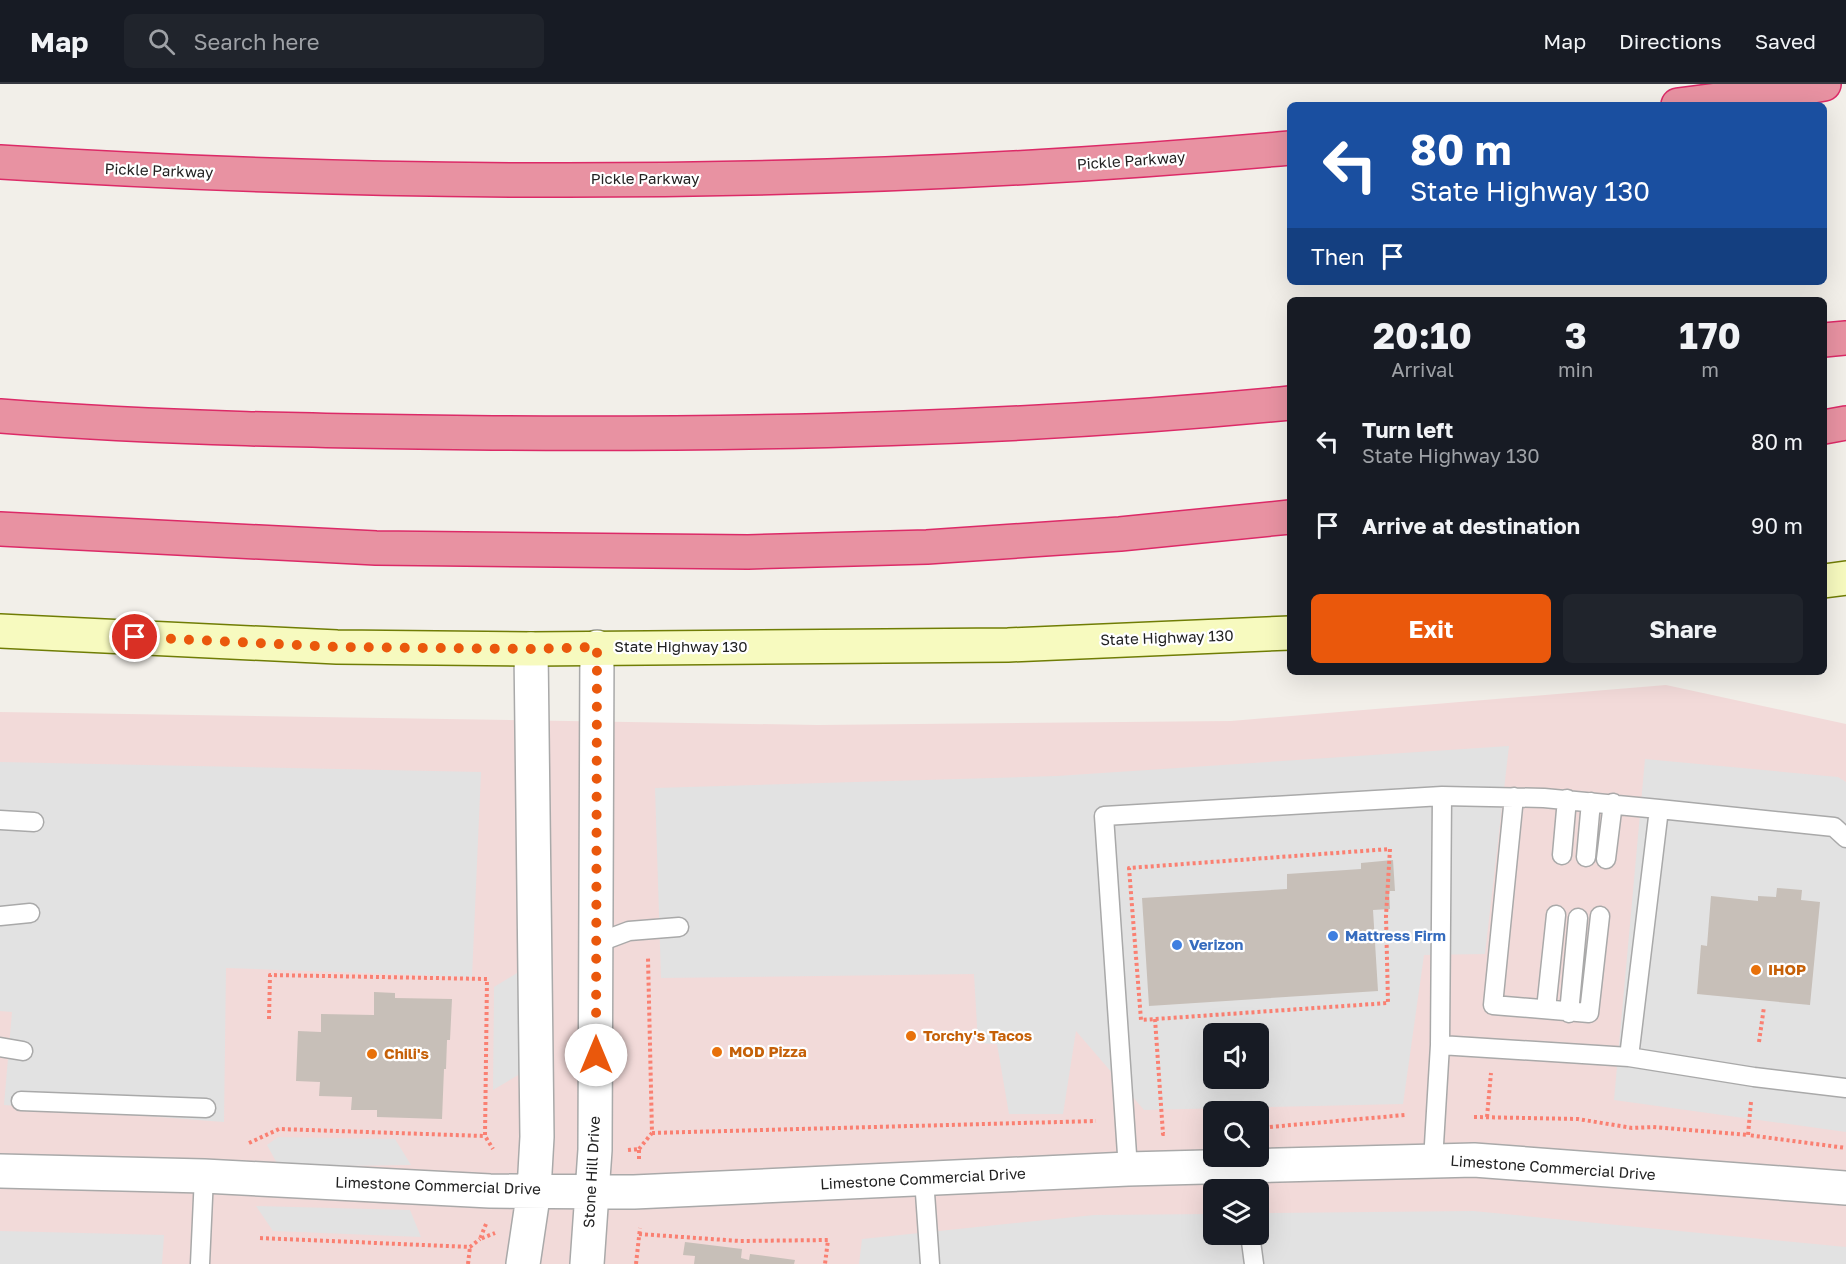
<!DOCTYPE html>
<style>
body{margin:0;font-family:"Golos Text",sans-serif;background:#20242c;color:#f1f3f6;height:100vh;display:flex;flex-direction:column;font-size:22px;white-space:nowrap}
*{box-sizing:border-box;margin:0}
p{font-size:20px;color:#9ea1a6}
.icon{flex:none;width:33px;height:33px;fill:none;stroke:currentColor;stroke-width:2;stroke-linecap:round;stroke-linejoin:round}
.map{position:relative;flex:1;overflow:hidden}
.side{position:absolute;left:1287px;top:213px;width:540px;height:378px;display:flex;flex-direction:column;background:#171b24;border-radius:9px;box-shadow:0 6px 24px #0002}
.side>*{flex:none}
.top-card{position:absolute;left:1287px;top:18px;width:540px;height:183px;border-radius:9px;box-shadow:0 6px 24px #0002;background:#1a4fa0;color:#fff;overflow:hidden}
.fabs{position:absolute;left:1203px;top:939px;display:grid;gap:12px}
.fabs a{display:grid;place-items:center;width:66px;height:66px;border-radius:9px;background:#171b24;box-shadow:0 6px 24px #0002;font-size:30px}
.pin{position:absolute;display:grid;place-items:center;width:51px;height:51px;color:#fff;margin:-26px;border:3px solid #fff;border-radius:50%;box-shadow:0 2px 6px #0007}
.me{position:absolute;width:66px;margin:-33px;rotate:0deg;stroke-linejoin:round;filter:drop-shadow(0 0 4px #0008)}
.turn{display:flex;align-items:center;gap:21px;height:126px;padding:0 24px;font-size:27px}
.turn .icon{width:78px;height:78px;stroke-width:2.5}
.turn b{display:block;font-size:42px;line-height:51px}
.then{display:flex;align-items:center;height:57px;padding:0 24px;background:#0003;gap:12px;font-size:22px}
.eta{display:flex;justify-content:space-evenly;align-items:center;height:102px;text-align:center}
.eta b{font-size:36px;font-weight:700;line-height:42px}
.cta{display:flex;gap:12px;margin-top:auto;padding:12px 24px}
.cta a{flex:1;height:69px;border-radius:9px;background:#ea580c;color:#fff;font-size:24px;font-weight:700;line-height:69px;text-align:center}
.cta a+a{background:#20242c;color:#f1f3f6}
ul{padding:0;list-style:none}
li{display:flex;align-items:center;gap:18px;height:84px;padding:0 24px}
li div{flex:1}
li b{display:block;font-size:22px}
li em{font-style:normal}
header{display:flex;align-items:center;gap:36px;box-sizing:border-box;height:84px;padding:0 30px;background:#171b24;border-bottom:2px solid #363941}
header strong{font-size:28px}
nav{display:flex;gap:33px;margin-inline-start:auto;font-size:21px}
.search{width:420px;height:54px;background:#20242c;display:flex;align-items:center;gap:15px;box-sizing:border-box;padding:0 21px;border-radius:9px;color:#9ea1a6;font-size:22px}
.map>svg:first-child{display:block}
</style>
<header>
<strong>Map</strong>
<div class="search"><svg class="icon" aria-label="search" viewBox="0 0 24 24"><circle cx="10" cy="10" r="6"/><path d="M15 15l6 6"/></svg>Search here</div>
<nav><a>Map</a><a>Directions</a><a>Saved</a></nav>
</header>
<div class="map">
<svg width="1846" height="1180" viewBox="0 0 1846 1180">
<rect width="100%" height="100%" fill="#f2efe9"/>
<!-- commercial -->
<path fill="#f2dad9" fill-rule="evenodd" d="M1666 601 1846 640V1180H0V628L818 641 1231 637ZM1214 950H1258V994H1214ZM1214 1028H1258V1072H1214ZM1214 1106H1258V1150H1214Z"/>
<!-- parking -->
<path fill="#e2e2e2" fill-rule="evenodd" d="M1509 662 1485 870 1424 871 1403 1020 1144 1026 1076 947 1063 1030H1009L997 960 978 959 974 890 661 894 655 704 1057 692ZM1214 950H1258V994H1214Z
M1645 675 1838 693 1846 698V1048L1614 1016Z
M0 678 481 688 472 893 226 884 224 1038 4 1021 12 928 0 927Z
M522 886 520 990 493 1006 494 903Z
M278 1053 395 1055 411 1081 279 1083 267 1061Z
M256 1122 410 1126 421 1153 273 1147Z
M1473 1127 1846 1163V1180H859L862 1155 1094 1131 1213 1130 1214 1150H1258L1259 1129Z
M0 1147 164 1151 162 1180H0Z"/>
<!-- building -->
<path fill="#c7bfb8" d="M1393 776 1395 807H1389L1390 825 1373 826 1378 907 1149 922 1142 814 1287 805V790L1361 785V779Z
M1777 804 1802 806 1801 816 1820 818 1810 921 1697 910 1701 861 1707 862 1711 812 1758 817V812L1776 813Z
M374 908 395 909V914L452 915 450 956H447L446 985H444L442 1035 377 1033V1026H351L352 1013 319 1012 320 998 296 997 298 947 321 948V930L374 931Z
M685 1158 742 1165 741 1174 749 1176 750 1170 795 1176 794 1180H694L695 1172 683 1171Z"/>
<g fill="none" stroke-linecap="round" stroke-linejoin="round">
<defs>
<path id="service" d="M1442 712 1544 714 1659 725
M1514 713 1493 921 1589 929 1600 832
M0 736 34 738
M1846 754 1834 743 1659 725 1629 973 1754 993 1846 1004
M1562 771 1567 715
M1586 773 1591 718
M1606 775 1613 719
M0 832 30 829
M597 859 629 847 679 843
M1546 925 1556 831
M1569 929 1578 834
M1440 961 1629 973
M0 963 23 967
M21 1017 206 1024
M1239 1082 1243 1106
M1128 1085 1104 732 1442 712 1440 961 1433 1077
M924 1095 930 1180
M1250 1150 1254 1180
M200 1180 204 1092"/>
<path id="minor" d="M0 1087 204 1092 490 1107 634 1108 1128 1085 1474 1076 1846 1104
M523 1180 534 1106 537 1053 531 565
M587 1180 595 1066 597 563"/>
<path id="secondary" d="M1824 497 1846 494
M0 547 337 563 531 565 1008 561 1290 549"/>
<path id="motorway" d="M1678 21 1766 10 1824 0
M0 78C429 105 861 103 1290 64
M1824 256 1846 254
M0 332C164 345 328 347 493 349 758 351 1025 345 1290 319
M1824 343 1846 339
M0 445 376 464 748 468 927 463 1120 450 1290 433"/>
</defs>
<!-- service casing -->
<use href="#service" stroke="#a9a9a9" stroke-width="21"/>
<!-- minor casing -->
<use href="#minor" stroke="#a9a9a9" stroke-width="36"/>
<!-- secondary casing -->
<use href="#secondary" stroke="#707d05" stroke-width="36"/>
<!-- motorway casing -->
<use href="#motorway" stroke="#dc2a67" stroke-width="36"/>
<!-- path -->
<path stroke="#fa8072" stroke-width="4" stroke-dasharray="3 3" stroke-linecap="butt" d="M1390 765 1386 832 1388 919 1141 936 1129 784Z
M269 935 270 891 487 895 485 1052 493 1065
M1155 935 1163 1050H1165
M1759 958 1764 923
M1751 1018 1748 1051 1846 1064
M1474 1033 1578 1035 1632 1044 1653 1043 1748 1051
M1487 1033 1491 989
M1258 1044 1405 1031
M652 1049 1096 1037
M249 1059 279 1045 484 1052
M639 1065 652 1049 648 874
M628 1066 639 1065V1077
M486 1140 480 1155 495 1149
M639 1150 740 1157 828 1156 825 1180
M260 1154 470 1163 480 1155
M468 1180 470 1163
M636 1180 640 1144"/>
<!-- service -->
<use href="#service" stroke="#fff" stroke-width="18"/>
<!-- minor -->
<use href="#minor" stroke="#fff" stroke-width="33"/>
<!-- secondary -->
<use href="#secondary" stroke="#f7fabf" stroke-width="33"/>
<!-- motorway -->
<use href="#motorway" stroke="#e892a2" stroke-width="33"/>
</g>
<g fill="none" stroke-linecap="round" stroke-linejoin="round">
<!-- route -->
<path stroke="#ea580c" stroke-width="10" stroke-dasharray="0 18" d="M135 553 337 563 531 565 597 563 596 971"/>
</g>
<!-- markers -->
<g fill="#3f7fe0" stroke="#fff" stroke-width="2">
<circle cx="1333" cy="852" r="6"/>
<circle cx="1177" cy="861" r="6"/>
</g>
<g fill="#e8710a" stroke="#fff" stroke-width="2">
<circle cx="1756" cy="886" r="6"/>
<circle cx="911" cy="952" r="6"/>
<circle cx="717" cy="968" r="6"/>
<circle cx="372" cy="970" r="6"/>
</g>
<g text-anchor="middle" stroke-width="4.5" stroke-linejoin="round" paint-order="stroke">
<!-- street labels -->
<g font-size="15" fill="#222" stroke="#fff">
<text transform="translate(1131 77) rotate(-4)" y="5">Pickle Parkway</text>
<text transform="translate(159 87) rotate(2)" y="5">Pickle Parkway</text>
<text x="645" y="100">Pickle Parkway</text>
<text transform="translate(1167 554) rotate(-2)" y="5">State Highway 130</text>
<text x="681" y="568">State Highway 130</text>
<text transform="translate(1553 1084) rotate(4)" y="5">Limestone Commercial Drive</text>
<text transform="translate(592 1088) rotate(-87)" y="5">Stone Hill Drive</text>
<text transform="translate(923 1095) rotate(-3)" y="5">Limestone Commercial Drive</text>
<text transform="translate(438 1102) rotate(2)" y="5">Limestone Commercial Drive</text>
</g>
<!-- shop labels -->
<g font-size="15" font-weight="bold" fill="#366cbe" stroke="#fff" text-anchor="start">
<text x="1345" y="857">Mattress Firm</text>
<text x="1189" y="866">Verizon</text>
</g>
<!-- food labels -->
<g font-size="15" font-weight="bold" fill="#c56008" stroke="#fff" text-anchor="start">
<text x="1768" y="891">IHOP</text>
<text x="923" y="957">Torchy's Tacos</text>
<text x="729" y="973">MOD Pizza</text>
<text x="384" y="975">Chili's</text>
</g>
</g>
</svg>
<div class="fabs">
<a><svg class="icon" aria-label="sound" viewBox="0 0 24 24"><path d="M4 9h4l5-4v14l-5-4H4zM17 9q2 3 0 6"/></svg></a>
<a><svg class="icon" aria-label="search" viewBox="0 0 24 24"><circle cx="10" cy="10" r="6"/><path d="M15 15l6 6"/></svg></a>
<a><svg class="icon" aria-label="layers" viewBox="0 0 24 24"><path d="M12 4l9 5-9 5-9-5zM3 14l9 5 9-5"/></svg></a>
</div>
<div class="pin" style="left:135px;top:553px;background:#d93025"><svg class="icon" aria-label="arrive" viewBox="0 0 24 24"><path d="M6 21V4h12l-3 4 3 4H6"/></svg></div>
<svg class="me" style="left:596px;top:971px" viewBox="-20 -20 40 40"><circle r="19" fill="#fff"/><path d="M0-13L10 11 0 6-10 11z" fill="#ea580c"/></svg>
<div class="top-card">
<div class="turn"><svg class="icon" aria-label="left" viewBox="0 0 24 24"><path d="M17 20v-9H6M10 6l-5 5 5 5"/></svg><div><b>80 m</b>State Highway 130</div></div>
<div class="then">Then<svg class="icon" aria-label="arrive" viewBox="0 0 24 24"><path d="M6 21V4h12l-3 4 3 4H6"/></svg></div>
</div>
<section class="side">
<div class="eta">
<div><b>20:10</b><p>Arrival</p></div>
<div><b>3</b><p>min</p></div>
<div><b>170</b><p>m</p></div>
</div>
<ul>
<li><svg class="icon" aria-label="left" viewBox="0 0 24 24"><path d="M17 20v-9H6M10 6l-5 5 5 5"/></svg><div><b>Turn left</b><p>State Highway 130</p></div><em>80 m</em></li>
<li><svg class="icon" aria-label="arrive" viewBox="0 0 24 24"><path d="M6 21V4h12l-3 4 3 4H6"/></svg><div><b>Arrive at destination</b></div><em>90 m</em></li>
</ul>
<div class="cta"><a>Exit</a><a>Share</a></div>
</section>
</div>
